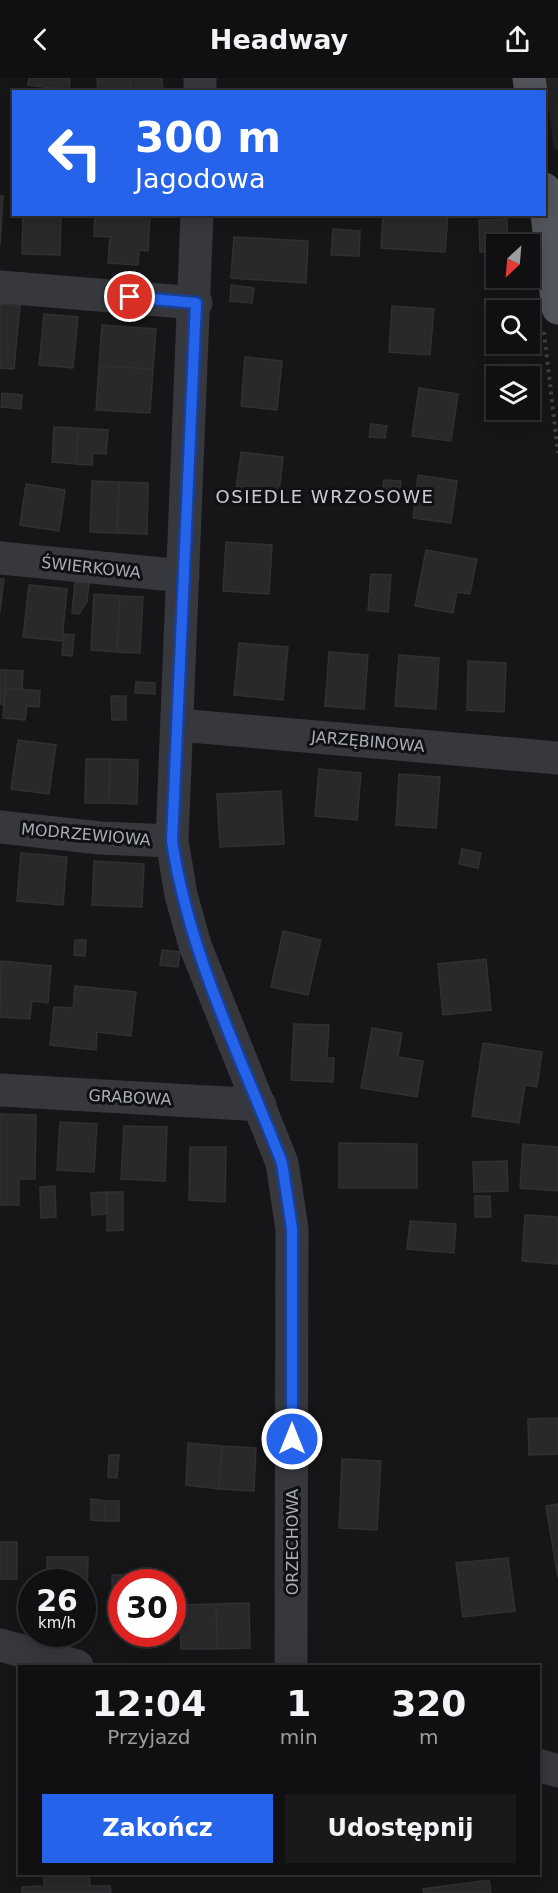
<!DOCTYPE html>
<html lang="pl">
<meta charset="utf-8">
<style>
body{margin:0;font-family:"DejaVu Sans",sans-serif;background:#19191b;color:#f1f3f6;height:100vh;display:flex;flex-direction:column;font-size:22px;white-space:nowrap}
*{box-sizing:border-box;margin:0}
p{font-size:20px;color:#9c9d9f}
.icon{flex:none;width:33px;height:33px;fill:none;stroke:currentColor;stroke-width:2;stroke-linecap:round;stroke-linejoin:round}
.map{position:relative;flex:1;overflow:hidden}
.side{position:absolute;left:18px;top:1587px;width:522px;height:210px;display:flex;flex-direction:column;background:#101012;border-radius:0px;box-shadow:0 3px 15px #0003,0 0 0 2px #303032}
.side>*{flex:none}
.banner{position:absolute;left:12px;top:12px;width:534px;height:126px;border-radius:0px;box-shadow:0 3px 15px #0003,0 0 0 2px #303032;background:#2563eb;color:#fff;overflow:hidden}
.needle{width:39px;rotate:206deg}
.buttons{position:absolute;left:486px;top:156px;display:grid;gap:12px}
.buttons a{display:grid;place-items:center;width:54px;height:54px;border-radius:0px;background:#101012;box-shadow:0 3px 15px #0003,0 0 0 2px #303032;font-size:30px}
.speed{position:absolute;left:18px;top:1491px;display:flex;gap:12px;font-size:30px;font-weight:700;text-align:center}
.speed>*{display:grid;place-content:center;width:78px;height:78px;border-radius:50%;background:#101012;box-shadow:0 3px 15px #0003,0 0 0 2px #303032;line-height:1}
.speed small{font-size:15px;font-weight:400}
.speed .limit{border:9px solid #d22;background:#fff;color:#111}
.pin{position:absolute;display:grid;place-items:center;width:51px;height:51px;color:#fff;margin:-26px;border:3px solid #fff;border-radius:50%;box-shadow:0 2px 6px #0007}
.me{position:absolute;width:66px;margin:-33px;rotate:0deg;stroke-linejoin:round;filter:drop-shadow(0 0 4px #0008)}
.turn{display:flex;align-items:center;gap:21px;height:126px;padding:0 24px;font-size:27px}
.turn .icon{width:78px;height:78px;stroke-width:2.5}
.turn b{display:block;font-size:42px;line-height:51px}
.eta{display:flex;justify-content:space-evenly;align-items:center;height:102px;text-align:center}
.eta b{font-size:36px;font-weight:800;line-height:42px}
.action{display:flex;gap:12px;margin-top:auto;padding:12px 24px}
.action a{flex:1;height:69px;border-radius:0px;background:#2563eb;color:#fff;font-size:24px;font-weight:800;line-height:69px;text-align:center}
.action a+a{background:#19191b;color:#f1f3f6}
header{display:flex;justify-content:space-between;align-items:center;height:78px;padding:0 24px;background:#101012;font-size:27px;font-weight:800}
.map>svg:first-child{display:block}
</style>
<header><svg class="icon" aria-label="back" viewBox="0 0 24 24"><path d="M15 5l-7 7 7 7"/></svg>Headway<svg class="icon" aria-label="share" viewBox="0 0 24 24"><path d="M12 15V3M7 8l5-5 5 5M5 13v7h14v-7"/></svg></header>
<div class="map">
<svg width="558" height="1815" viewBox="0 0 558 1815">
<rect width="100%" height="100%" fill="#161618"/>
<!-- built -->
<path fill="#222225" d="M544 0H558V73L554 70Z"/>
<!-- building -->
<path fill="#29292c" stroke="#303034" stroke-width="1.5" d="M29 0H70L69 12 28 7Z
M97 0H130L131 14H98Z
M130 0H162L163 14H131Z
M0 118H3L0 168Z
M23 136H61L60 177 22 176Z
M95 136H150L148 173 139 172 138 187 108 185 110 159 94 158Z
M383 136H448L445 174 381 170Z
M507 141 508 166H496V174H480L479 142Z
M333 151 360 153 359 178 331 177Z
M234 159 308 163 306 205 231 200Z
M231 207 254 210 252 225 230 223Z
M0 226 20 228 14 291 0 290Z
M392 228 434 231 430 277 389 274Z
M44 236 78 239 73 290 39 287Z
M102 247 156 251 153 291 99 288Z
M245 279 282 283 277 332 241 328Z
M99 288 153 291 150 335 96 332Z
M419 310 458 316 451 363 412 358Z
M2 315 22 317 21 331 1 329Z
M371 346 387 348 385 360 369 359Z
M54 349 78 350 76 386 52 384Z
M78 350 108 352 106 376 93 375 92 387 76 386Z
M241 374 283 379 278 424 235 419Z
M418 397 457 403 451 445 413 440Z
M384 402 401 403 400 416 382 414Z
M92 403 119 404 117 455 90 454Z
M119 404 148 405 147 456 117 455Z
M26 406 65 412 59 453 20 447Z
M226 464 272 467 269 516 223 513Z
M426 472 477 481 470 516 457 514 453 535 415 528Z
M371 496 391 497 388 534 368 532Z
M0 501H4L0 534Z
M75 504 89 505 87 524 79 536 72 535Z
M29 507 67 511 62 563 23 559Z
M94 516 120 518 117 574 91 572Z
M120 518 143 519 140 575 117 574Z
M64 556 74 557 72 578 62 577Z
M239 565 288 569 283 622 234 617Z
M329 574 368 577 364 631 325 628Z
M399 577 439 580 436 631 395 628Z
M468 583 506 585 504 634 467 632Z
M0 592H6L5 610H0Z
M6 592 23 593 22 611 5 610Z
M136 604 155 605V616L135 615Z
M0 610H5L4 626H0Z
M5 610 40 613 39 629 27 628 25 642 3 640Z
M111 618H126V642H112Z
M18 662 56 667 49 716 11 711Z
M86 681H110L109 725H85Z
M110 681 138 682 137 726 109 725Z
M319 691 361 695 357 742 315 738Z
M399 696 440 699 436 750 396 747Z
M281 713 284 766 220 769 217 716Z
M462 771 481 775 478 790 459 786Z
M21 775 67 779 63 827 17 823Z
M94 783 144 786 142 829 92 827Z
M283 853 321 862 308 917 271 909Z
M75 862H86L85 878 74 877Z
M162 872 180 874 178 889 160 887Z
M486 881 491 932 443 937 438 886Z
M1 883 51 888 48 925 32 923 30 941 0 939Z
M75 908 136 914 131 958 97 954 96 972 50 967 54 929 73 930Z
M294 946 329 947 327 980H334L333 1004 291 1002Z
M372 950 402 955 398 979 423 983 417 1019 361 1010Z
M483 965 542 974 537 1009 525 1007 519 1045 472 1038Z
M0 1036 36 1037 35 1101H19V1127H0Z
M60 1044 97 1046 94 1094 57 1092Z
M124 1048 167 1049 165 1103 121 1101Z
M339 1065 417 1066V1110H339Z
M523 1066 558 1069V1113L520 1110Z
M190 1069H226L225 1124 189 1122Z
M507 1083 508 1113 474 1114 473 1084Z
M55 1108 56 1139 41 1140 40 1109Z
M107 1114V1136L92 1137 91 1115Z
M107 1114H123V1152L107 1153Z
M475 1118H490L491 1139H475Z
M525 1137 558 1139V1186L522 1183Z
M410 1143 456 1146 454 1175 407 1171Z
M558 1340V1376L529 1377 528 1341Z
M188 1365 222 1368 219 1411 186 1407Z
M222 1368 256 1370 254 1413 219 1411Z
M109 1377H119L117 1400 108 1399Z
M342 1381 381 1383 377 1452 339 1450Z
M91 1421 105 1423V1443L91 1442Z
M105 1423H119V1443H105Z
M558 1426V1500L546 1428Z
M0 1464H17V1501H0Z
M47 1479H88L87 1525H82V1504H47Z
M508 1480 515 1533 463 1539 456 1485Z
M112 1497H154V1504H122V1538H113Z
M249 1525 250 1570 217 1571 216 1526Z
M216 1526 217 1571H181L179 1527Z
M44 1796H89L90 1808H110L111 1815H22V1809L44 1808Z
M489 1802 491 1815H424L423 1811Z"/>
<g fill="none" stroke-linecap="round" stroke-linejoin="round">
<!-- path -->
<path stroke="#3d3f44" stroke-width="4" stroke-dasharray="3 4.5" stroke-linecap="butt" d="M544 254 558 375"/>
<!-- minor -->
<path stroke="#37383d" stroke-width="33" d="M200 14V0
M197 136 172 763 181 817 195 867 282 1085 292 1151 291 1588
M0 209 196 225
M0 480 183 498
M178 647 558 680
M0 749 100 760 172 763
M0 1012 260 1027
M0 1567 77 1588
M538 1687 558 1693"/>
<!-- major -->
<path stroke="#53555c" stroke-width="33" d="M529 0 531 14
M544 111 558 230"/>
</g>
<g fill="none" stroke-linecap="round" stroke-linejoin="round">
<defs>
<path id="route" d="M130 219 196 225 172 763C190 880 240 976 282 1085L292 1151V1361"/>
</defs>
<!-- route casing -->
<use href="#route" stroke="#184099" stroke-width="15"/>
<!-- route -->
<use href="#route" stroke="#2563eb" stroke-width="10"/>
</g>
<g text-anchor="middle" stroke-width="6" stroke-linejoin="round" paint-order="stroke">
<!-- street labels -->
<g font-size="16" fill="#a8adb8" stroke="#111113">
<text transform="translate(91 489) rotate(6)" y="6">ŚWIERKOWA</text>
<text transform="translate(368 663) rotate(5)" y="6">JARZĘBINOWA</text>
<text transform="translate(86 756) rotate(5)" y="6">MODRZEWIOWA</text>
<text transform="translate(130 1019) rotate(3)" y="6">GRABOWA</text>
<text transform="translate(292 1464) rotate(-90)" y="6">ORZECHOWA</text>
</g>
<!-- neighbourhood labels -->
<g font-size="18" letter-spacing="1.5" fill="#c9ccd4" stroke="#111113">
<text x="325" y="425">OSIEDLE WRZOSOWE</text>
</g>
</g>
</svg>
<div class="buttons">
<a><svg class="needle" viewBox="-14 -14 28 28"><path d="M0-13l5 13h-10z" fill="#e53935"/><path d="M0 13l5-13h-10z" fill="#9c9d9f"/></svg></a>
<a><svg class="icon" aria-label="search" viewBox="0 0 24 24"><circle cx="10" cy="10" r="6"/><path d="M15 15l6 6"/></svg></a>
<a><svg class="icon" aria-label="layers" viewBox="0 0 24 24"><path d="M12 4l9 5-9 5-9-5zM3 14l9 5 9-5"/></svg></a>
</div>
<div class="speed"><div>26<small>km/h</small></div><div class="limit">30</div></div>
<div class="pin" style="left:130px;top:219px;background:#d93025"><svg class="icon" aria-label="arrive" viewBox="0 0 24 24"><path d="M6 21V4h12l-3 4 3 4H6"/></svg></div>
<svg class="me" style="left:292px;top:1361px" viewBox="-20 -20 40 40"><circle r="17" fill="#2563eb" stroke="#fff" stroke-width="3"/><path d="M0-11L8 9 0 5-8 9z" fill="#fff"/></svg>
<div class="banner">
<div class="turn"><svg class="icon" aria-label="left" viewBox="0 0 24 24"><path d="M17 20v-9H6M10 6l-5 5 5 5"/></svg><div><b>300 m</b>Jagodowa</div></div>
</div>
<section class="side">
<div class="eta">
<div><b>12:04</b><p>Przyjazd</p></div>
<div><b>1</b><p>min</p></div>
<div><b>320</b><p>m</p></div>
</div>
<div class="action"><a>Zakończ</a><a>Udostępnij</a></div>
</section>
</div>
